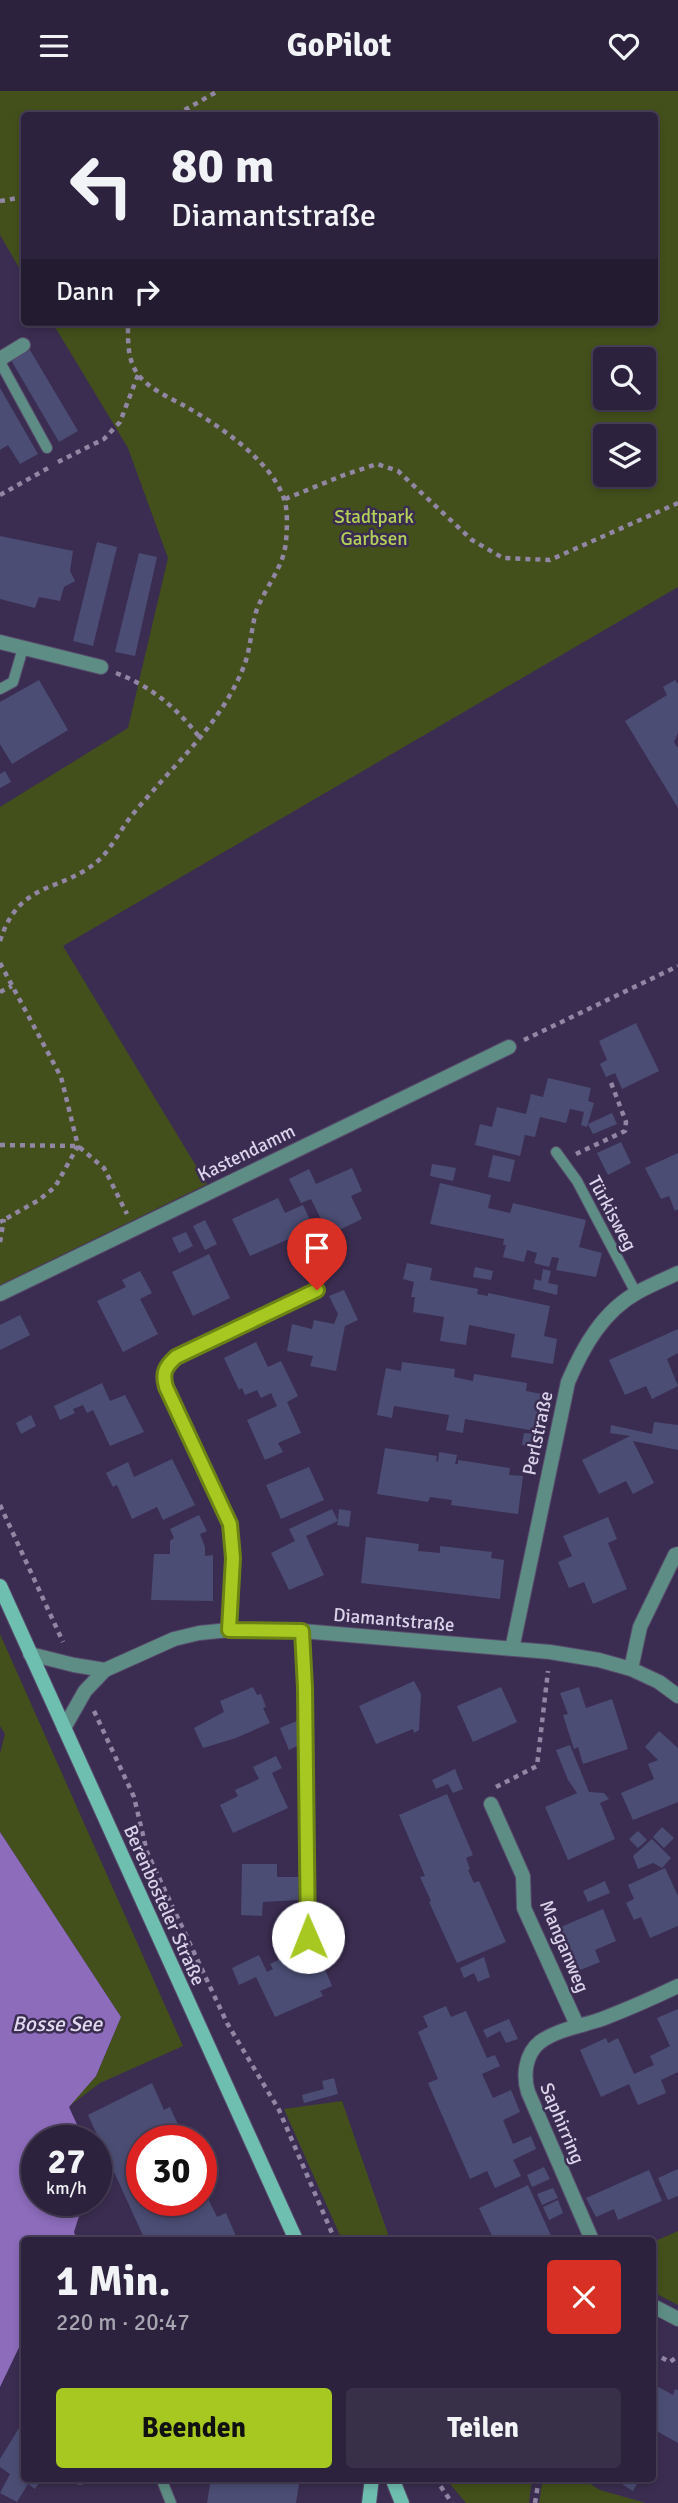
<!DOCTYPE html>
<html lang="de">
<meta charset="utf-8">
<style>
body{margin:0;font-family:Signika,sans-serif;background:#382f48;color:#f1f3f6;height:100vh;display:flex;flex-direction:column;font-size:26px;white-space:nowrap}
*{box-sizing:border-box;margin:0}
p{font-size:23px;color:#a6a4b0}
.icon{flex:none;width:38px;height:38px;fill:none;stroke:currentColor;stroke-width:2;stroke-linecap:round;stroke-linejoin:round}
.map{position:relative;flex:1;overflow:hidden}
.side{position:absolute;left:21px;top:2146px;width:635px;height:245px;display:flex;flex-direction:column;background:#2c223d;border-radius:7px;box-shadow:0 4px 10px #0003,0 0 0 2px #483f57}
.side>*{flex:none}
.banner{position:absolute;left:21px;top:21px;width:637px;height:214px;border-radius:7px;box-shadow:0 4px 10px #0003,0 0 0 2px #483f57;background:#2c223d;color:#f1f3f6;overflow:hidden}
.buttons{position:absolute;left:593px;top:256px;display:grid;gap:14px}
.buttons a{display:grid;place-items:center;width:63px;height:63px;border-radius:7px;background:#2c223d;box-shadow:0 4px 10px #0003,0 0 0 2px #483f57;font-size:35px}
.speed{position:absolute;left:21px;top:2034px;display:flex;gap:14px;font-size:35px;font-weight:700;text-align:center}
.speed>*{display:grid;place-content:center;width:91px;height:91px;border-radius:50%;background:#2c223d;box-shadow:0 4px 10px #0003,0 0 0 2px #483f57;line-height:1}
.speed small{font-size:18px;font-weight:400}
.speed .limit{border:10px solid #d22;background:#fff;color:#111}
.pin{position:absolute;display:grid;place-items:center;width:60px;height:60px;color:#fff;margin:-72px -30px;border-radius:50% 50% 50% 0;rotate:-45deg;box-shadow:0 0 7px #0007}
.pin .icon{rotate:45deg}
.me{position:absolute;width:77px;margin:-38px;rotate:359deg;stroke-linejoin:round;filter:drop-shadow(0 0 5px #0008)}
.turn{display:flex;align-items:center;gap:24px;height:147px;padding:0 35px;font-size:32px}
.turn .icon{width:91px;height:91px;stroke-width:2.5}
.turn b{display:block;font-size:49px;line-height:60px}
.then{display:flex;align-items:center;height:66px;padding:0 35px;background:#0003;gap:14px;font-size:26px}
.round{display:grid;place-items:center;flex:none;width:74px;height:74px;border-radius:7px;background:#382f48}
.head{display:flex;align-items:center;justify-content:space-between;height:119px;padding:0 35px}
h1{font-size:42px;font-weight:700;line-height:52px}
.primary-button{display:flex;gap:14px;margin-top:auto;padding:14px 35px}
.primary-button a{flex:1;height:80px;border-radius:7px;background:#a6c820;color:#111;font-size:28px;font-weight:700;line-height:80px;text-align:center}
.primary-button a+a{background:#382f48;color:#f1f3f6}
header{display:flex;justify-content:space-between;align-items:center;height:91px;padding:0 35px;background:#2c223d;font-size:32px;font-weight:700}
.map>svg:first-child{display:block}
</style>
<header><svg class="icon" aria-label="menu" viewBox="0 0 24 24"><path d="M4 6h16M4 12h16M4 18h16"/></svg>GoPilot<svg class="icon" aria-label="heart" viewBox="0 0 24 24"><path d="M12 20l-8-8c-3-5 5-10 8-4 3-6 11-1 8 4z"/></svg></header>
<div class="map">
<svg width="678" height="2412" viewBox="0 0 678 2412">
<rect width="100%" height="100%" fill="#3b2d51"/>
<!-- green -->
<path fill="#43501b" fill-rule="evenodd" d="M0 0H678V496L63 855 207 1093 0 1194V716L128 637 168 467 128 357 52 231H654V24H24V185L0 144ZM606 268H644V306H606ZM606 345H644V383H606Z
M0 1543 183 1955 100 1992 68 2016 96 1985 121 1926 0 1741V1663L5 1643 0 1635Z
M342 2010 390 2149H342L284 2018Z
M678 2140V2214L653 2201V2151Z
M445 2387H532L529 2412H466Z
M543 2387H581L600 2399 646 2412H539Z"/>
<!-- water -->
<path fill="#8c6cbb" d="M0 1741 121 1926 96 1985 69 2016 84 2049H37V2109H84L74 2141 77 2149H24V2246L0 2296Z"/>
<!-- building -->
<path fill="#4b4d74" d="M30 259 78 340 59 351 11 269Z
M0 297 38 363 20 373 8 354 0 359Z
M0 445 73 460 70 480 75 490 64 496 60 510 39 506 35 517 0 508Z
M97 451 117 456 93 555 73 550Z
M139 462 157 466 135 565 115 561Z
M39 589 68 639 12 673 0 653V611Z
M675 589 678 593V642L674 651 678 657V717L625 630 667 604 663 596Z
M5 680 11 691 0 697V683Z
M636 932 659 980 622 998 615 982 606 986 600 973 607 969 599 950Z
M548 987 591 997 588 1010 594 1012 587 1036 581 1034 584 1021 570 1018 566 1032 540 1026 535 1046 525 1044 520 1065 475 1054 480 1033 492 1036 497 1016 526 1023 531 1003 543 1006Z
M612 1022 617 1033 593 1043 588 1033Z
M621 1051 631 1072 608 1084 597 1062Z
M678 1062V1118L675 1120 669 1105 661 1108 645 1077Z
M493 1064 515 1069 510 1091 488 1086Z
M432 1073 456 1077 453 1090 430 1085Z
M352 1077 362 1100 351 1105 362 1128 329 1144 311 1108 301 1112 289 1088 309 1078 316 1093Z
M440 1092 491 1104 488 1117 510 1122 513 1112 586 1129 579 1156 602 1162 596 1186 556 1179 559 1167 552 1166 549 1176 534 1172 537 1162 527 1159 524 1171 503 1166 506 1154H503L504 1148 430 1133Z
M278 1107 285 1122 303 1114 314 1137 250 1165 232 1128Z
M205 1129 217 1153 205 1159 193 1135Z
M186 1141 193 1155 179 1162 172 1147Z
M209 1163 230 1207 193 1225 172 1181Z
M407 1172 432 1177 430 1189 478 1198 477 1203 488 1205V1202L550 1215 544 1245 557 1248 553 1273 511 1266 515 1243 469 1234 466 1254 440 1250 444 1226 413 1221 415 1206H411L414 1191 403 1188Z
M475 1176 493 1180 491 1189 473 1186Z
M543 1178 551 1180 548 1192 558 1194 557 1204 533 1198 535 1188 541 1190Z
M140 1180 152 1202 140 1208 158 1243 123 1261 97 1210 126 1196 122 1189Z
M344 1199 358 1229 345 1235 336 1280 310 1275 313 1265 287 1260 292 1233 312 1238 314 1229 334 1233 338 1223 329 1205Z
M20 1224 30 1244 0 1259V1234Z
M678 1238V1262L667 1268 678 1295 652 1308 646 1295 625 1304 609 1269Z
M256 1251 268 1276 281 1270 298 1305 287 1311 301 1342 278 1352 283 1361 265 1369 247 1329 277 1315 271 1302 261 1307 257 1299 245 1304 242 1297 239 1299 224 1267Z
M402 1271 455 1278 454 1286 473 1290 474 1283 527 1292 526 1300 542 1303 535 1340 465 1328 463 1342 446 1339 449 1324 394 1315 392 1327 377 1324 386 1277 401 1280Z
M102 1292 110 1310 125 1304 144 1341 110 1355 93 1319 87 1322 83 1314 73 1318 75 1322 60 1329 54 1315Z
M31 1324 36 1335 21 1343 16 1332Z
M654 1331 678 1334V1359L633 1350 654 1392 633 1403 626 1390 599 1403 582 1369 630 1345 610 1342 611 1334 652 1343Z
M524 1342 534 1343 532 1355 522 1354Z
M385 1357 437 1365 436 1370 438 1371 439 1361 457 1364 455 1373H458V1369L510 1377 509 1384 523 1385 518 1423 451 1414 452 1409 430 1406 428 1411 377 1403Z
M172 1368 195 1414 163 1429 157 1416 132 1428 117 1394 113 1396 106 1382 128 1371 134 1386Z
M309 1376 324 1409 281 1428 266 1394Z
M332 1418 338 1430 339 1418 351 1420 349 1436 337 1434 338 1430 306 1445 324 1484 289 1499 271 1462 295 1450 289 1438Z
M199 1424 207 1440 200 1443 205 1456V1465L213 1464V1510L151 1509 154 1463H170V1450L174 1447 170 1438Z
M608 1426 617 1448 608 1452 627 1498 593 1513 584 1491 569 1497 558 1471 572 1465 563 1445Z
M366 1446 419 1453 418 1460 440 1462V1455L492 1461 491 1467 504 1469 500 1508 361 1492Z
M414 1590 421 1603 419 1639 414 1642 413 1638 376 1653 359 1615Z
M253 1596 257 1604 261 1603 266 1616 263 1617 270 1632 236 1647 203 1657 194 1637 224 1621 220 1610Z
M501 1596 517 1631 473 1651 457 1615Z
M579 1596 586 1617 612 1608 628 1658 583 1673 578 1656 574 1658 563 1624 568 1623 560 1602Z
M299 1629V1654L289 1659 280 1637Z
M659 1640 678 1657V1711L633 1729 621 1702 654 1688 648 1673 658 1669 645 1656Z
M570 1654 589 1701 604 1702 609 1708 600 1712 615 1748 568 1769 545 1716 577 1702 568 1689 556 1659Z
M276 1665 282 1677 272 1682 288 1717 233 1742 220 1714 238 1705 235 1699 259 1688 253 1676Z
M455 1678 463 1698 453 1702 448 1693 436 1698 432 1689Z
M447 1703 473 1764 466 1767 470 1778 468 1779 474 1792 479 1790 506 1851 457 1872 429 1811 431 1810 420 1786 425 1785 399 1724Z
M662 1736 674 1747 664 1757 653 1746Z
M638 1740 647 1749 638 1757 629 1748Z
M652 1748 671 1767 662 1777 653 1772 638 1778 633 1765Z
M242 1773H277V1786H298V1809L263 1811 262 1825 241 1824Z
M665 1777 678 1805V1835L650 1847 641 1826 634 1829 626 1812 634 1808 628 1794Z
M605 1790 610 1802 588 1811 583 1800Z
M603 1818 616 1850 595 1859 600 1871 573 1882 554 1839Z
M259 1864 267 1881 273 1878 270 1873 285 1866 287 1872 303 1864 312 1882 324 1876 332 1895 320 1900 323 1905 275 1926 256 1886 239 1894 232 1877Z
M484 1866 490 1886 478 1891 474 1882 464 1887 460 1877Z
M446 1915 451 1926 466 1920 487 1967 495 1964 500 1975 482 1983 493 2007 511 1999 516 2011 520 2021 503 2029 513 2053 531 2045 536 2058 513 2069 521 2085 495 2097 487 2080 470 2088 428 1992 438 1988 418 1941 428 1936 423 1925Z
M678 1918V1981L661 1989 666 2002 638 2014 629 1993 601 2006 580 1959 606 1947 608 1952 618 1947 634 1983 654 1974 650 1965 670 1955 657 1927Z
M509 1928 518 1948 506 1952 500 1940 487 1947 483 1939Z
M334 1987 338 2003 304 2012 302 2004 324 1998 322 1990Z
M152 1992 164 2019 170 2016 180 2038 176 2040 180 2049H142V2109H201V2093L217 2126 226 2122 236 2145 230 2149H145L88 2024Z
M544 2076 550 2088 532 2096 527 2084Z
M678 2078V2105L668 2109 658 2087Z
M649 2079 662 2110 618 2129 614 2118 596 2126 586 2107Z
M528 2094 553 2149H494L479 2117Z
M553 2097 558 2107 542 2114 537 2103Z
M558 2109 563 2122 549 2129 543 2116Z
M653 2293 673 2304 675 2298 678 2299V2352L653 2338Z
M24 2329V2387H42L35 2398 28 2393 17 2411 0 2402 10 2383 0 2376V2368Z
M211 2387H291L290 2392 299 2393 296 2412H207Z
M626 2387H640L633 2400 623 2394Z"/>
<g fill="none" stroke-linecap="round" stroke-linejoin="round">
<defs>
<path id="lane" d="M0 271 47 357
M0 598 13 591 23 557
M556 1061 577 1090 636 1202
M161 2387 171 2412
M80 2388V2387"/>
<path id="street" d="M0 268 23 254
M0 551 101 576
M0 1203 509 956
M229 1539 233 1467 230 1433 166 1296C162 1282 165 1276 176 1266L317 1199
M302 1540 305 1597 308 1846
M512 1558 568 1291C583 1256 603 1220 638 1201 651 1194 665 1188 678 1182
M30 1563 74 1574 105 1579
M631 1578 640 1536 675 1464 678 1463
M64 1637 85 1600 105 1579 174 1548 199 1542 229 1539 302 1540 550 1561 599 1569 631 1578 659 1591 678 1605
M491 1713 523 1785 524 1817 577 1934
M592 2149 528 2001C523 1985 525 1963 540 1951 558 1938 582 1935 602 1928 628 1918 653 1907 678 1895
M653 2215 678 2228"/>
<path id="secondary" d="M0 1495 296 2149
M392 2387 402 2412
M369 2412 372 2387"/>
</defs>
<!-- lane casing -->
<use href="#lane" stroke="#584b6c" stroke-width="12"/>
<!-- street casing -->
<use href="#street" stroke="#584b6c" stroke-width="16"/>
<!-- secondary casing -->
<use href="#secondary" stroke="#584b6c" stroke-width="16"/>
<!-- path -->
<path stroke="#9186a3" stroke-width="4.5" stroke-dasharray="5 5" stroke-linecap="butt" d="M176 24 218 0
M0 110 24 106
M58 371 104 348 120 331 138 284
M0 404 50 376
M285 408 344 384 377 373 398 380 472 449 503 467 550 469 678 412
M116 582C151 595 178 618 200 647
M0 850C20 786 65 803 102 766 114 753 122 736 133 723 172 675 221 634 244 575 251 557 251 536 257 518 266 495 284 476 286 450 287 439 288 418 284 408 272 370 218 334 185 315 170 307 147 297 137 282 127 267 128 249 128 231
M0 872 61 986 78 1055 55 1096 39 1109 0 1131
M0 901 12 895
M524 949 678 875
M0 1054 78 1055 104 1077 127 1123
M576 1063 625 1040 626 1031 610 989
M0 1151 4 1128
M0 1414 63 1551
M94 1620 134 1706 147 1761 227 1932 279 2019 335 2149
M496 1696 537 1675 548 1580
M653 2262 670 2271 678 2265
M435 2387 452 2412
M535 2412 539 2387"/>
<!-- lane -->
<use href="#lane" stroke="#5d8d84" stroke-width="10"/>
<!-- street -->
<use href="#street" stroke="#5d8d84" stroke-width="14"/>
<!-- secondary -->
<use href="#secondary" stroke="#6fbfb1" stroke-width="14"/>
</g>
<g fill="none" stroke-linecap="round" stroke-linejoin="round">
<defs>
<path id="route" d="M308 1846 305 1597 302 1540 229 1539 233 1467 230 1433 166 1296C162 1282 165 1276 176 1266L317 1199"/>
</defs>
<!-- route casing -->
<use href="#route" stroke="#6c8215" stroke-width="18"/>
<!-- route -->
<use href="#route" stroke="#a6c820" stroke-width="12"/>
</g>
<g text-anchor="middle" stroke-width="5" stroke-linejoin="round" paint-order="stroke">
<!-- park labels -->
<g font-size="19" fill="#b3d159" stroke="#3b2d51">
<text x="374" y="432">Stadtpark<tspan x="374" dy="22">Garbsen</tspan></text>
</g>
<!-- street labels -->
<g font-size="19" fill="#dad2e9" stroke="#3b2d51">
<text transform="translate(246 1061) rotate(-26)" y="7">Kastendamm</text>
<text transform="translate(613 1122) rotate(62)" y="7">Türkisweg</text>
<text transform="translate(537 1342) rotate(-78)" y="7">Perlstraße</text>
<text transform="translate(394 1528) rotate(5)" y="7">Diamantstraße</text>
<text transform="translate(165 1814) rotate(66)" y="7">Berenbosteler Straße</text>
<text transform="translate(565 1855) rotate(67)" y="7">Manganweg</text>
<text transform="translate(563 2032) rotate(67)" y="7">Saphirring</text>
</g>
<!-- water labels -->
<g font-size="21" font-style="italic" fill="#e2dbf0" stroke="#3b2d51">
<text x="57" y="1940">Bosse See</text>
</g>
</g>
</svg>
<div class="buttons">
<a><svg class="icon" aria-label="search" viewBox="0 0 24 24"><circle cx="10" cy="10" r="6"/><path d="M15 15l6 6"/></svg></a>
<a><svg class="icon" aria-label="layers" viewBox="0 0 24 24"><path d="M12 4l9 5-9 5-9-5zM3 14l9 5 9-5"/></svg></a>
</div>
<div class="speed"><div>27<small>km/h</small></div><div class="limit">30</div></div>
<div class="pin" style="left:317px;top:1199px;background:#d93025"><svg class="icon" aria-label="arrive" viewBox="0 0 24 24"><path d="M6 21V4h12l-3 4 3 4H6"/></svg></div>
<svg class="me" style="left:308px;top:1846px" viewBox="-20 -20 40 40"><circle r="19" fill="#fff"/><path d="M0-13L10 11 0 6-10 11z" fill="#a6c820"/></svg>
<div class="banner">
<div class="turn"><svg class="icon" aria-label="left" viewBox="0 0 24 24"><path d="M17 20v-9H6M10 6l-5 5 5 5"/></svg><div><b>80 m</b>Diamantstraße</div></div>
<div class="then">Dann<svg class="icon" aria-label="right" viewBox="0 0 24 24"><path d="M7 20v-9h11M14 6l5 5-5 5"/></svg></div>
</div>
<section class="side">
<div class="head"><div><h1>1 Min.</h1><p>220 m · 20:47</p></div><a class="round" style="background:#d93025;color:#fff"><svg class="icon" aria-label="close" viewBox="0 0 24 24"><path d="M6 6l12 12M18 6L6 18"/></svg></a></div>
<div class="primary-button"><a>Beenden</a><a>Teilen</a></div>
</section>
</div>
